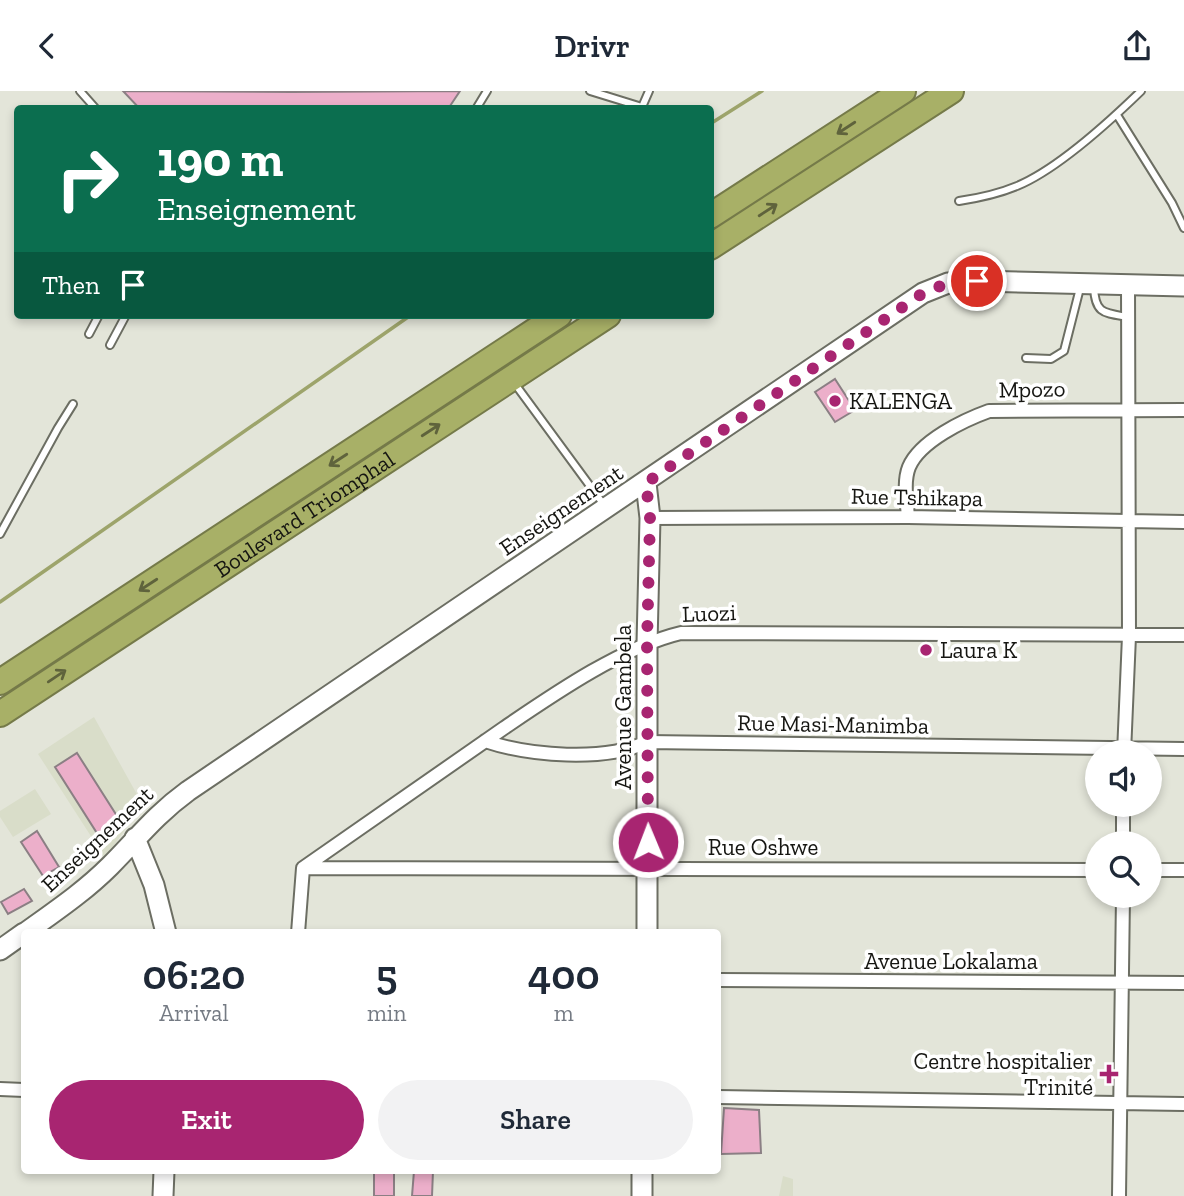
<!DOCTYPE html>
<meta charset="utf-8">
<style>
body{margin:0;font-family:"Zilla Slab",serif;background:#f2f2f3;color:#1f2937;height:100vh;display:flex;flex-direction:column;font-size:26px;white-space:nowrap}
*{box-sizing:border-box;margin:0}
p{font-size:23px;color:#747a83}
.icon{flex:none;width:38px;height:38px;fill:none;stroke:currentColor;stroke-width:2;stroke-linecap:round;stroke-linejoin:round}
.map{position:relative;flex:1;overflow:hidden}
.details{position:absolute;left:21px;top:838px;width:700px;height:245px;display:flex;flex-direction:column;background:#fff;border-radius:7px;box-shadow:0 4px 10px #0003}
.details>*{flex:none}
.top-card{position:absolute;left:14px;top:14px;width:700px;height:214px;border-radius:7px;box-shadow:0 4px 10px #0003;background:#0b6e4f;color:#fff;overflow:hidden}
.tools{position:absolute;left:1085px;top:649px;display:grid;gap:14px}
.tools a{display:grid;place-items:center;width:77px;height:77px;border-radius:50%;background:#fff;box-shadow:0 4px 10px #0003;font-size:35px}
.pin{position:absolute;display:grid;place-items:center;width:60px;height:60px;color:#fff;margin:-30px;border:4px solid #fff;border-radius:50%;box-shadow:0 2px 7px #0007}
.me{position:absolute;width:77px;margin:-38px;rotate:359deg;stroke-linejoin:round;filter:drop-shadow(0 0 5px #0008)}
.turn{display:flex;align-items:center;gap:24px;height:147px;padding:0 28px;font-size:32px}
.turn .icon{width:91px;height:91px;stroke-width:2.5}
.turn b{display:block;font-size:49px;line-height:60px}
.then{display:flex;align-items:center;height:66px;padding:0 28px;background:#0003;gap:14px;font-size:26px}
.eta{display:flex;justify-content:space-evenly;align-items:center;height:119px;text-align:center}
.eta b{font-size:42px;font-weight:600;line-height:49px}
.cta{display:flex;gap:14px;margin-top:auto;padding:14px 28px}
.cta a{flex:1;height:80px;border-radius:42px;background:#a82571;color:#fff;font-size:28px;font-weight:600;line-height:80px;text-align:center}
.cta a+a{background:#f2f2f3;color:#1f2937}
header{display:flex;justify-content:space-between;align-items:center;height:91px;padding:0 28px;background:#fff;font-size:32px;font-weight:600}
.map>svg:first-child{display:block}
</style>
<header><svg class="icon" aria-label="back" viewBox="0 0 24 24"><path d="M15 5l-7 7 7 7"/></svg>Drivr<svg class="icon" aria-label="share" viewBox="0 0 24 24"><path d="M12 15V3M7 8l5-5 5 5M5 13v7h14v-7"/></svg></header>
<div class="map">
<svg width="1184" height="1105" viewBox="0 0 1184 1105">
<rect width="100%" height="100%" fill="#e3e5d9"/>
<!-- built -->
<path fill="#d9ddc9" d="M94 626 144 716 136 723 105 767 38 663Z
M35 698 51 723 13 746 0 726V720Z
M783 1085 793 1088V1105H779Z"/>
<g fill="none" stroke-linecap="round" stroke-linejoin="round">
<!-- stream -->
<path stroke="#9da46b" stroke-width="3.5" d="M710 33 762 0
M0 511 411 224"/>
</g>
<!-- building -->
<path fill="#ecafca" stroke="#8b7f84" stroke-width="2" d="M123 0 291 1 460 0 448 18H140Z
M835 288 855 319 835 331 815 301Z
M77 662 124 736 102 750 55 676Z
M37 740 59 776 43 785 21 751Z
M24 798 32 810 8 823 1 811Z
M724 1017 759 1019 761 1062 721 1063Z
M374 1080H394V1105H374Z
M414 1080H433L432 1105H412Z"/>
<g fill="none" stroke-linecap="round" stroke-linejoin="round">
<defs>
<path id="lane" d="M80 0 96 18
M590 0 642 16 649 0
M476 18 487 0
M1117 24 1172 112 1184 137
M959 110C979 107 998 103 1017 95 1058 78 1109 31 1141 0
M1094 196C1095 223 1104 222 1128 226
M89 243 99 224
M110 254 126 224
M1026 267 1051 268 1064 260 1080 197
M515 293 604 414
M0 443 58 337 73 313"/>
<path id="street" d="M908 426C907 411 903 391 909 376 920 350 964 329 989 320L1184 319
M650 427 908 426 1184 431
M485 650C530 665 604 671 647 651L1184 658
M1124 662 1129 545 1128 193
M1123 752V714
M303 777C370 730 437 683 504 637 554 603 622 556 681 542L1184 544
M304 777 1097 779
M1150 779H1184
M298 842 303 777
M718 889 1184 892
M0 998 24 999
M718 1006 1184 1013
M1119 1105 1123 805"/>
<path id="secondary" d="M646 392 650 427 647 553V842
M135 747 154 794 166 842
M25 842C54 821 84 801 110 775 137 748 155 724 188 700L923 202 948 192 977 190 1184 195
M0 859 24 842
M163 1105 164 1080
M642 1105V1080"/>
<g id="highway">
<path d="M710 125 903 0"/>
<path d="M710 156 951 0"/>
<path d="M0 591 559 224"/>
<path id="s1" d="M0 623 608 224"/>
</g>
</defs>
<!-- lane casing -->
<use href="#lane" stroke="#6c6e63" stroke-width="10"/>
<!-- street casing -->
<use href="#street" stroke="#6c6e63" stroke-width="16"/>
<!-- secondary casing -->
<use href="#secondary" stroke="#6c6e63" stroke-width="23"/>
<!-- highway casing -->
<use href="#highway" stroke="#757a49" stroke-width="28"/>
<!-- lane -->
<use href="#lane" stroke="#fff" stroke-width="6"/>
<!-- street -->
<use href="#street" stroke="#fff" stroke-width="12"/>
<!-- secondary -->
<use href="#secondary" stroke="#fff" stroke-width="19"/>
<!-- highway -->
<use href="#highway" stroke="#a8b067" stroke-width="24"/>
</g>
<!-- one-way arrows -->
<defs><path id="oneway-shaft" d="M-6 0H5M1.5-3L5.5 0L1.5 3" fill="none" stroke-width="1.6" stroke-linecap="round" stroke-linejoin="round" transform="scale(1.75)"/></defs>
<g stroke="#5f633c">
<use href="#oneway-shaft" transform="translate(846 37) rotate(147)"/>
<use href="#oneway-shaft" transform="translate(768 119) rotate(-33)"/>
<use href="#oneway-shaft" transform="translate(431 339) rotate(-33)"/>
<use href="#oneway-shaft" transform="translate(338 369) rotate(147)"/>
<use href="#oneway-shaft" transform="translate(148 494) rotate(147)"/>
<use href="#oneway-shaft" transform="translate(57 585) rotate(-34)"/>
</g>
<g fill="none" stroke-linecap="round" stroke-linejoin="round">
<!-- route -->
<path stroke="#a82571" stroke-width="12" stroke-dasharray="0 21.6" d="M648 751 647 553 650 427 646 392 923 202 948 192 977 190"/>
</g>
<!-- markers -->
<g fill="#a82571" stroke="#fff" stroke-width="2.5">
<circle cx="835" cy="310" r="7"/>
<circle cx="926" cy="559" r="7"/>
<path d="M1105.5 972.5h7v7h7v7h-7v7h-7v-7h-7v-7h7z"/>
</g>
<g text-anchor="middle" stroke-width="7" stroke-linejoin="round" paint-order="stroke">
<!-- street labels -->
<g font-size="23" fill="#161612" stroke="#fff">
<text transform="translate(1032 298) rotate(-1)" y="8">Mpozo</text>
<text transform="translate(917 406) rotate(1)" y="8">Rue Tshikapa</text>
<text transform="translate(561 419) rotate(-34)" y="8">Enseignement</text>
<text dy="8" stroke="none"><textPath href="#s1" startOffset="364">Boulevard Triomphal</textPath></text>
<text transform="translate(709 522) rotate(-2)" y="8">Luozi</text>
<text transform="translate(623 616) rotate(-90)" y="8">Avenue Gambela</text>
<text transform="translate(833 633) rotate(1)" y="8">Rue Masi-Manimba</text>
<text transform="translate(97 748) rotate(-43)" y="8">Enseignement</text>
<text x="763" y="764">Rue Oshwe</text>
<text x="951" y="878">Avenue Lokalama</text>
</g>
<!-- poi labels -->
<g font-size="23" fill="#161612" stroke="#fff" text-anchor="start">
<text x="849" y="318">KALENGA</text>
<text x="940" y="567">Laura K</text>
<text x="1093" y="978" text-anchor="end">Centre hospitalier<tspan x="1093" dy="26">Trinité</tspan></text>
</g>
</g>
</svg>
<div class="tools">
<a><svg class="icon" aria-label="sound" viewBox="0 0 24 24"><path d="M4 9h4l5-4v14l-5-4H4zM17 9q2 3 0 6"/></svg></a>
<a><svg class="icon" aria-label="search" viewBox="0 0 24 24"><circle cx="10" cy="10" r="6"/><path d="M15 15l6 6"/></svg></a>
</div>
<div class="pin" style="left:977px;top:190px;background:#d93025"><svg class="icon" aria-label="arrive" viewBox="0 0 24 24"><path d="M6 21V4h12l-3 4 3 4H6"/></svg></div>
<svg class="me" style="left:648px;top:751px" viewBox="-20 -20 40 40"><circle r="17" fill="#a82571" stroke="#fff" stroke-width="3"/><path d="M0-11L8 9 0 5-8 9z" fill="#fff"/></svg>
<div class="top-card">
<div class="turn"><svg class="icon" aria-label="right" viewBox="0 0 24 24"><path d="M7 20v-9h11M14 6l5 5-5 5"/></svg><div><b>190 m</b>Enseignement</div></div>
<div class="then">Then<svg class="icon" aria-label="arrive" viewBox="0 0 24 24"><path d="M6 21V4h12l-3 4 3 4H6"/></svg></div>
</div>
<section class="details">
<div class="eta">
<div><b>06:20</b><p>Arrival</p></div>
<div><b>5</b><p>min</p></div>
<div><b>400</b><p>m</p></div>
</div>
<div class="cta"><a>Exit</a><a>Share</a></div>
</section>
</div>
